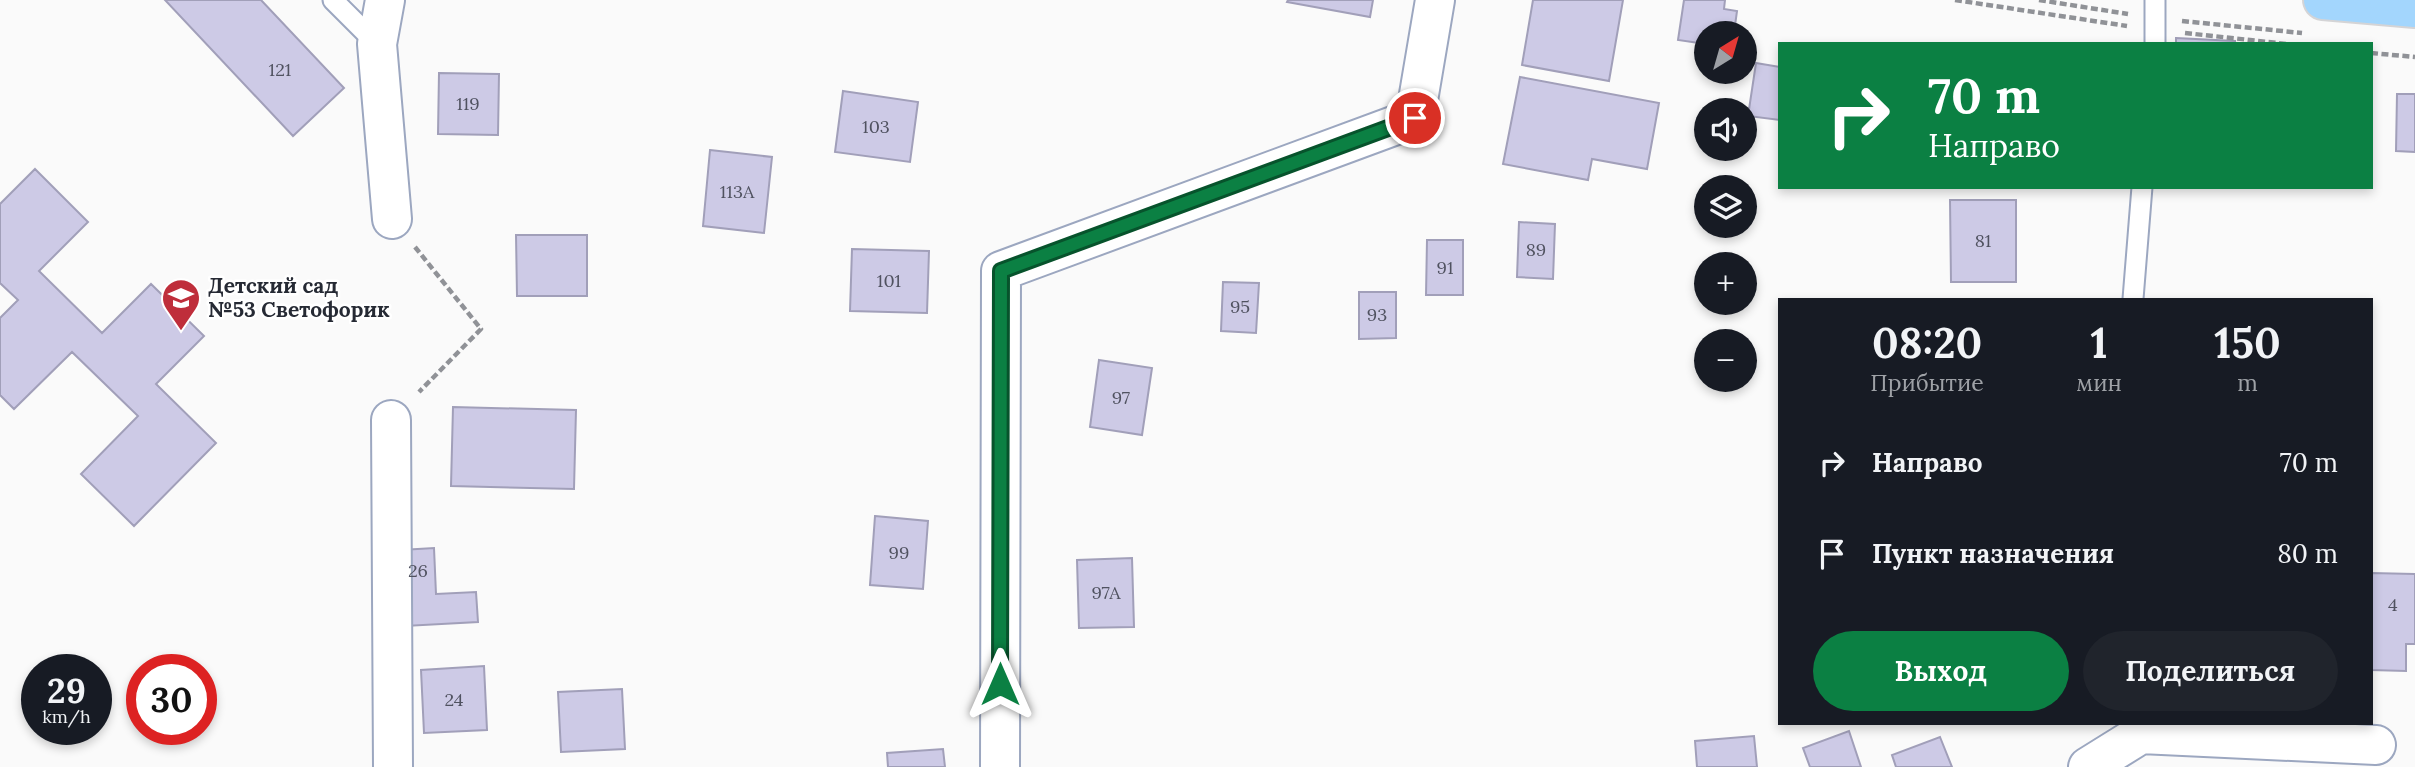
<!DOCTYPE html>
<html lang="ru">
<meta charset="utf-8">
<style>
body{margin:0;font-family:Lora,serif;background:#20242c;color:#f1f3f6;height:100vh;display:flex;flex-direction:column;font-size:26px;white-space:nowrap}
*{box-sizing:border-box;margin:0}
p{font-size:23px;color:#9ea1a6}
.icon{flex:none;width:38px;height:38px;fill:none;stroke:currentColor;stroke-width:2;stroke-linecap:round;stroke-linejoin:round}
.map{position:relative;flex:1;overflow:hidden}
.panel{position:absolute;left:1778px;top:298px;width:595px;height:427px;display:flex;flex-direction:column;background:#171b24;border-radius:0px;box-shadow:0 4px 10px #0003}
.panel>*{flex:none}
.guide{position:absolute;left:1778px;top:42px;width:595px;height:147px;border-radius:0px;box-shadow:0 4px 10px #0003;background:#0b8043;color:#fff;overflow:hidden}
.needle{width:46px;rotate:37deg}
.tools{position:absolute;left:1694px;top:21px;display:grid;gap:14px}
.tools a{display:grid;place-items:center;width:63px;height:63px;border-radius:50%;background:#171b24;box-shadow:0 4px 10px #0003;font-size:35px}
.speed{position:absolute;left:21px;top:654px;display:flex;gap:14px;font-size:35px;font-weight:700;text-align:center}
.speed>*{display:grid;place-content:center;width:91px;height:91px;border-radius:50%;background:#171b24;box-shadow:0 4px 10px #0003;line-height:1}
.speed small{font-size:18px;font-weight:400}
.speed .limit{border:10px solid #d22;background:#fff;color:#111}
.pin{position:absolute;display:grid;place-items:center;width:60px;height:60px;color:#fff;margin:-30px;border:4px solid #fff;border-radius:50%;box-shadow:0 2px 7px #0007}
.me{position:absolute;width:77px;margin:-38px;rotate:0deg;stroke-linejoin:round;filter:drop-shadow(0 0 5px #0008)}
.turn{display:flex;align-items:center;gap:24px;height:147px;padding:0 35px;font-size:32px}
.turn .icon{width:91px;height:91px;stroke-width:2.5}
.turn b{display:block;font-size:49px;line-height:60px}
.eta{display:flex;justify-content:space-evenly;align-items:center;height:119px;text-align:center}
.eta b{font-size:42px;font-weight:700;line-height:49px}
.cta{display:flex;gap:14px;margin-top:auto;padding:14px 35px}
.cta a{flex:1;height:80px;border-radius:42px;background:#0b8043;color:#fff;font-size:28px;font-weight:700;line-height:80px;text-align:center}
.cta a+a{background:#20242c;color:#f1f3f6}
ul{padding:0;list-style:none}
li{display:flex;align-items:center;gap:21px;height:91px;padding:0 35px}
li div{flex:1}
li b{display:block;font-size:26px}
li em{font-style:normal}
.map>svg:first-child{display:block}
</style>
<div class="map">
<svg width="2415" height="767" viewBox="0 0 2415 767">
<rect width="100%" height="100%" fill="#fafafa"/>
<!-- building -->
<path fill="#cdcae6" stroke="#a19fb9" stroke-width="2" d="M165 0H261L344 88 293 136Z
M1288 0H1373L1370 17 1287 2Z
M1533 0H1623L1609 81 1522 65Z
M1684 0H1725L1724 9 1737 11 1734 33H1706V44L1678 40Z
M2176 38 2235 41V44H2176Z
M1756 63 1780 67V120L1748 116Z
M439 73 499 74 498 135 438 134Z
M1520 77 1659 103 1647 169 1592 159 1588 180 1503 164Z
M843 91 918 102 910 162 835 152Z
M2397 94H2415V152L2396 151Z
M710 150 772 157 764 233 703 226Z
M35 169 88 222 39 271 102 333 151 284 204 336 156 384 216 443 134 526 81 474 138 416 72 352 14 409 0 395V318L18 300 0 283V204Z
M1950 200H2016V282H1951Z
M1519 222 1555 224 1553 279 1517 277Z
M516 235H587V296H517Z
M1427 240H1463V295H1426Z
M852 249 929 251 927 313 850 311Z
M1223 282 1259 283 1256 333 1221 331Z
M1359 292H1396V338L1359 339Z
M1099 360 1152 368 1142 435 1090 427Z
M453 407 576 410 574 489 451 486Z
M875 516 928 521 923 589 870 585Z
M434 548 436 594 476 592 478 622 405 626 401 550Z
M1132 558 1134 627 1079 628 1077 560Z
M2371 573 2415 574V644H2406V671L2371 670Z
M484 666 487 730 424 733 421 670Z
M622 689 625 749 561 752 558 692Z
M1849 731 1861 767H1810L1803 748Z
M1754 736 1757 767H1697L1695 741Z
M1940 737 1952 767H1896L1892 755Z
M943 749 945 767H888L887 753Z"/>
<g fill="none" stroke-linecap="round" stroke-linejoin="round">
<defs>
<path id="lane" d="M333 0 377 44
M2155 44V0
M2133 299 2142 187"/>
<path id="street" d="M385 0 377 44 392 219
M391 420 393 767
M1000 767 1001 271 1415 118 1435 0
M2088 767 2141 734 2376 745"/>
<path id="primary" d="M2323 0 2415 8"/>
</defs>
<!-- lane casing -->
<use href="#lane" stroke="#9ca7c0" stroke-width="23"/>
<!-- street casing -->
<use href="#street" stroke="#9ca7c0" stroke-width="42"/>
<!-- primary casing -->
<use href="#primary" stroke="#d4d4d6" stroke-width="42"/>
<!-- path -->
<path stroke="#909297" stroke-width="4.5" stroke-dasharray="7 3.5" stroke-linecap="butt" d="M1955 0 2127 26
M2039 0 2128 14
M2182 21 2302 33
M2185 33 2287 44
M2371 53 2415 57
M415 247 481 329 419 392"/>
<!-- lane -->
<use href="#lane" stroke="#fff" stroke-width="19"/>
<!-- street -->
<use href="#street" stroke="#fff" stroke-width="38"/>
<!-- primary -->
<use href="#primary" stroke="#a3d6fd" stroke-width="38"/>
</g>
<g fill="none" stroke-linecap="round" stroke-linejoin="round">
<defs>
<path id="route" d="M1000 684 1001 271 1415 118"/>
</defs>
<!-- route casing -->
<use href="#route" stroke="#07532c" stroke-width="18"/>
<!-- route -->
<use href="#route" stroke="#0b8043" stroke-width="12"/>
</g>
<!-- icons -->
<defs>
<symbol id="school-pin" viewBox="-11 -11 22 30"><path d="M0 17L-7.5 6A9.5 9.5 0 1 1 7.5 6Z" fill="#bf2e3b" stroke="#fff"/><path d="M0-5L7-2L0 1L-7-2ZM-4 1L0 2.5L4 1V4Q0 6-4 4Z" fill="#fff"/></symbol>
</defs>
<g fill-rule="evenodd">
<use href="#school-pin" x="159" y="276" width="44" height="60"/>
</g>
<g text-anchor="middle" stroke-width="5" stroke-linejoin="round" paint-order="stroke">
<!-- number labels -->
<g font-size="18" fill="#505260">
<text x="280" y="76">121</text>
<text x="468" y="110">119</text>
<text x="876" y="133">103</text>
<text x="737" y="198">113А</text>
<text x="1983" y="247">81</text>
<text x="1536" y="256">89</text>
<text x="1445" y="274">91</text>
<text x="889" y="287">101</text>
<text x="1240" y="313">95</text>
<text x="1377" y="321">93</text>
<text x="1121" y="404">97</text>
<text x="899" y="559">99</text>
<text x="418" y="577">26</text>
<text x="1106" y="599">97А</text>
<text x="2393" y="611">4</text>
<text x="454" y="706">24</text>
</g>
<!-- poi labels -->
<g font-size="21" font-weight="bold" fill="#262a34" stroke="#fff" text-anchor="start">
<text x="208" y="293">Детский сад<tspan x="208" dy="24">№53 Светофорик</tspan></text>
</g>
</g>
</svg>
<div class="tools">
<a><svg class="needle" viewBox="-14 -14 28 28"><path d="M0-13l5 13h-10z" fill="#e53935"/><path d="M0 13l5-13h-10z" fill="#9ea1a6"/></svg></a>
<a><svg class="icon" aria-label="sound" viewBox="0 0 24 24"><path d="M4 9h4l5-4v14l-5-4H4zM17 9q2 3 0 6"/></svg></a>
<a><svg class="icon" aria-label="layers" viewBox="0 0 24 24"><path d="M12 4l9 5-9 5-9-5zM3 14l9 5 9-5"/></svg></a>
<a>+</a>
<a>−</a>
</div>
<div class="speed"><div>29<small>km/h</small></div><div class="limit">30</div></div>
<div class="pin" style="left:1415px;top:118px;background:#d93025"><svg class="icon" aria-label="arrive" viewBox="0 0 24 24"><path d="M6 21V4h12l-3 4 3 4H6"/></svg></div>
<svg class="me" style="left:1000px;top:684px" viewBox="-20 -20 40 40"><path d="M0-17L14 15 0 8-14 15z" fill="#0b8043" stroke="#fff" stroke-width="4"/></svg>
<div class="guide">
<div class="turn"><svg class="icon" aria-label="right" viewBox="0 0 24 24"><path d="M7 20v-9h11M14 6l5 5-5 5"/></svg><div><b>70 m</b>Направо</div></div>
</div>
<section class="panel">
<div class="eta">
<div><b>08:20</b><p>Прибытие</p></div>
<div><b>1</b><p>мин</p></div>
<div><b>150</b><p>m</p></div>
</div>
<ul>
<li><svg class="icon" aria-label="right" viewBox="0 0 24 24"><path d="M7 20v-9h11M14 6l5 5-5 5"/></svg><div><b>Направо</b></div><em>70 m</em></li>
<li><svg class="icon" aria-label="arrive" viewBox="0 0 24 24"><path d="M6 21V4h12l-3 4 3 4H6"/></svg><div><b>Пункт назначения</b></div><em>80 m</em></li>
</ul>
<div class="cta"><a>Выход</a><a>Поделиться</a></div>
</section>
</div>
